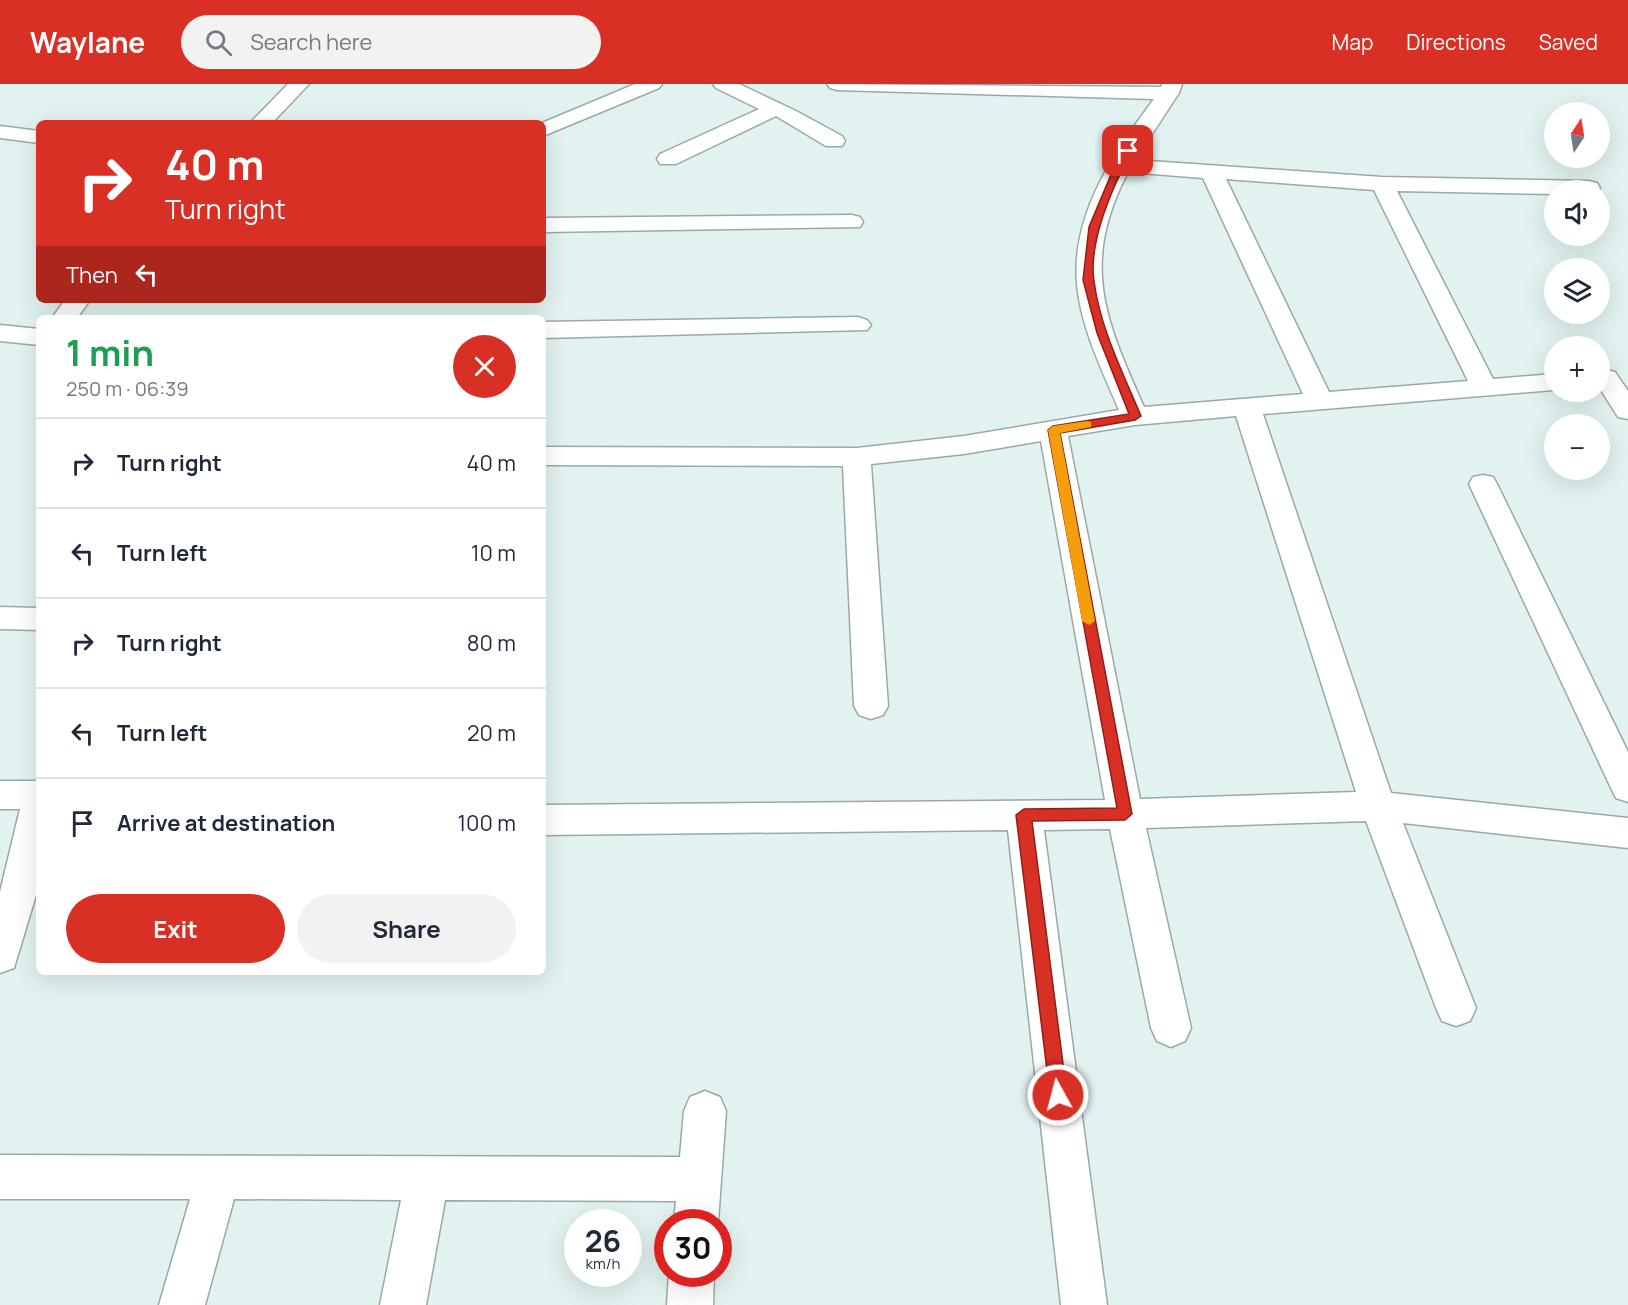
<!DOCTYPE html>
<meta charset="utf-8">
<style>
body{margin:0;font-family:Manrope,sans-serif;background:#f2f2f3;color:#1f2937;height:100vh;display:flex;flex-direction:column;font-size:22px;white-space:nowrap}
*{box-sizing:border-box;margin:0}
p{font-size:20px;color:#747a83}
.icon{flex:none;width:33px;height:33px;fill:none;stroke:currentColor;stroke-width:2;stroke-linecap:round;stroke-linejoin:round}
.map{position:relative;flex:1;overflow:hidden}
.drawer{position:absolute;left:36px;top:231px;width:510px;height:660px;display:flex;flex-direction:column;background:#fff;border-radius:9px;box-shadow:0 6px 24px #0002}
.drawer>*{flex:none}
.guide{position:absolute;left:36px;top:36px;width:510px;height:183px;border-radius:9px;box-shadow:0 6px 24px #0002;background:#d93025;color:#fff;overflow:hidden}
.needle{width:39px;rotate:12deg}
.controls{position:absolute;left:1544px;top:18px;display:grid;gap:12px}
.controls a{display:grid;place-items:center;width:66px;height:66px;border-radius:50%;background:#fff;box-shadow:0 6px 24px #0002;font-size:30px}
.speed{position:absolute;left:564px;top:1125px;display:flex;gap:12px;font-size:30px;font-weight:700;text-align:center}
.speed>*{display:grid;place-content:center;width:78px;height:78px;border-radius:50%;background:#fff;box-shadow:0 6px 24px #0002;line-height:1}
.speed small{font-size:15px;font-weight:400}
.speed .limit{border:9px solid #d22;background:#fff;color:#111}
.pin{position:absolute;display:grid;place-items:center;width:51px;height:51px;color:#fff;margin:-26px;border-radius:12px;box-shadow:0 3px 9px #0006}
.me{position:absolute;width:66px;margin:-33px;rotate:353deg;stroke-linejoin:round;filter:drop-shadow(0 0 4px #0008)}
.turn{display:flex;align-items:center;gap:21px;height:126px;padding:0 30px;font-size:27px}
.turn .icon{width:78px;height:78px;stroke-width:2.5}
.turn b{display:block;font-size:42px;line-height:51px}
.then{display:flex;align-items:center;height:57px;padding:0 30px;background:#0003;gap:12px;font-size:22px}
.round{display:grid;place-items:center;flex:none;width:63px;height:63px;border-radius:32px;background:#f2f2f3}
.head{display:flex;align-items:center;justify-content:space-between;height:102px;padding:0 30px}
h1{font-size:36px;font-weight:700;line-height:45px;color:#1e9e55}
.cta{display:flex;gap:12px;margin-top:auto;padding:12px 30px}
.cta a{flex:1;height:69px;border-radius:36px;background:#d93025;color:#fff;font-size:24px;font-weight:700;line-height:69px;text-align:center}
.cta a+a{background:#f2f2f3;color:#1f2937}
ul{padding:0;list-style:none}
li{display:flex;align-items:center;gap:18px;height:90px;padding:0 30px;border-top:2px solid #e0e1e3}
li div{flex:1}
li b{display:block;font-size:22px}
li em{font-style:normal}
header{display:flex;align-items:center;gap:36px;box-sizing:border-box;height:84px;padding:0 30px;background:#d93025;color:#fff}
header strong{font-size:28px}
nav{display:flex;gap:33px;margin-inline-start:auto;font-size:21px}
.search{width:420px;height:54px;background:#f2f2f3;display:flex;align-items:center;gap:15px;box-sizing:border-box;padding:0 21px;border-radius:33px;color:#747a83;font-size:22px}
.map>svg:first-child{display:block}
</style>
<header>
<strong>Waylane</strong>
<div class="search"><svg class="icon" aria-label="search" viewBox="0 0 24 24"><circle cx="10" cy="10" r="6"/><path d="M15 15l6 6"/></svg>Search here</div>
<nav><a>Map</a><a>Directions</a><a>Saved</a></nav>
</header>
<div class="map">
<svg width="1628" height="1221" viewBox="0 0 1628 1221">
<rect width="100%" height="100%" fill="#e1f2f0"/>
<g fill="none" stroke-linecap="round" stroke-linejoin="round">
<defs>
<path id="minor" d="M288 0H309L272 39H250Z
M635 0H662L659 4 543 52 542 39Z
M713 0H739L796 27 842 52 845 57 842 62H826L776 32 676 80H660L657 75 660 70 759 25 716 4Z
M827 0 1161 3 1162 0H1182L1179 9 1135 76 1382 93 1589 97 1597 99 1600 104 1598 106H1554V110L1397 107 1493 295 1554 290V306L1263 330 1391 709 1628 734V764L1403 739 1476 924 1470 937 1456 942 1442 937 1436 924 1366 737 1146 744 1191 944 1185 957 1171 963 1157 957 1151 944 1110 745 1044 746 1107 1221H1061L1008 746 543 751V721L1105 716 1041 357 964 370 871 380 888 622 883 631 871 635 859 631 854 622 843 382 543 381V363L857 364 964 352 1119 326C1102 286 1081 244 1077 200 1071 130 1115 67 1154 15L837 6 830 4ZM1128 88 1203 94 1303 310 1144 323C1105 235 1080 180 1128 88ZM1226 95 1374 106 1468 297 1329 308ZM1236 332 1356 708 1140 715 1068 352 1135 341Z
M0 42 39 47V59L0 54Z
M852 131 860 133 863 138 860 143 543 148V134Z
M65 216H90L77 234H52Z
M858 233 867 236 871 241 867 246 543 254V238Z
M0 241 39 245V261L0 257Z
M1606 286 1615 288 1628 307V335L1618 333 1599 303V288Z
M1483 391 1493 393 1497 400 1628 668V718L1616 714 1611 704 1469 400 1473 393Z
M0 523 39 524V546L0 545Z
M0 697H39V801L14 884 0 889V808L20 725H0Z
M705 1007 720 1013 726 1027 718 1138H674L676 1117 445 1116 426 1221H380L401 1116 234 1115 205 1221H159L190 1115H0V1071L680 1073 684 1027 690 1013Z
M669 1190H714L713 1221H667Z"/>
</defs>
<!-- minor casing -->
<use href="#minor" stroke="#99a9a7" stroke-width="3"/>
<!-- minor -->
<use href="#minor" fill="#fff" fill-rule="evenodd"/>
</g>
<!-- route -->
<path fill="#d93025" stroke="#8d1f18" stroke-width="1.5" d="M1125 65 1133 67C1113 99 1088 159 1094 197 1100 244 1123 289 1141 332L1135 336 1060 349 1132 730 1125 736 1032 737 1067 1011 1064 1017 1058 1019 1052 1017 1050 1011 1016 731 1024 725 1117 724 1048 346 1053 342 1129 330 1097 249 1083 196 1089 143 1115 81Z"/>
<!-- slow -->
<path fill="#f59e0b" d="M1087 337 1091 338V343L1060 349 1095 537 1089 541 1082 537 1048 346 1053 342Z"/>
</svg>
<div class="controls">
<a><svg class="needle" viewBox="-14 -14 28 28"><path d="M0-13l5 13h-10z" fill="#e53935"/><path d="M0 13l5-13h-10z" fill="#747a83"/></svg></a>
<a><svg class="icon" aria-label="sound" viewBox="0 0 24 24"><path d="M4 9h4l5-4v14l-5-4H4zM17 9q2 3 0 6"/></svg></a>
<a><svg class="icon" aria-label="layers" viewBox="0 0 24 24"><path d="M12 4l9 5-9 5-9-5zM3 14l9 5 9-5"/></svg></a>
<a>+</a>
<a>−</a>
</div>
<div class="speed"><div>26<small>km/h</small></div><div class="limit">30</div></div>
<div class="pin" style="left:1128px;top:67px;background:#d93025"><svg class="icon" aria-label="arrive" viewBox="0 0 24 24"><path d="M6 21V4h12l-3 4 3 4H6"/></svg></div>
<svg class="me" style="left:1058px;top:1011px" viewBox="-20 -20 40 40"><circle r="17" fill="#d93025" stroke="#fff" stroke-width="3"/><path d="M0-11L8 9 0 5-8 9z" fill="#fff"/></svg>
<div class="guide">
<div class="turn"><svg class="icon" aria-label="right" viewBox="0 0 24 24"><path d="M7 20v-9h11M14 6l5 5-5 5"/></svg><div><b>40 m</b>Turn right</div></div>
<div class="then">Then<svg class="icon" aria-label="left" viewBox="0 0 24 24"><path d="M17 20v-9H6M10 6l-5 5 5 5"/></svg></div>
</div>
<section class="drawer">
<div class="head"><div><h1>1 min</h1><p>250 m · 06:39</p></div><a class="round" style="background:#d93025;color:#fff"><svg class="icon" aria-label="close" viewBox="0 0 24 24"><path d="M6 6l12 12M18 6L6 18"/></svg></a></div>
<ul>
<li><svg class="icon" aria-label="right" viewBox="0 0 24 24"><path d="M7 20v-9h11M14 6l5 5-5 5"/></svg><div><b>Turn right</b></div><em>40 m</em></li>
<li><svg class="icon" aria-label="left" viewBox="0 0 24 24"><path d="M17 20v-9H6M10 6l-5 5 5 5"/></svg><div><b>Turn left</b></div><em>10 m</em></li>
<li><svg class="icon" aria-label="right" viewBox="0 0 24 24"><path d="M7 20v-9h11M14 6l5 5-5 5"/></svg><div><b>Turn right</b></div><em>80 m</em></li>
<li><svg class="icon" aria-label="left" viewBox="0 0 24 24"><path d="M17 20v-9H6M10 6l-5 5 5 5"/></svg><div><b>Turn left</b></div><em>20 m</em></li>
<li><svg class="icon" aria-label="arrive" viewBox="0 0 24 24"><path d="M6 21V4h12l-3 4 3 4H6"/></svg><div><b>Arrive at destination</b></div><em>100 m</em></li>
</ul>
<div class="cta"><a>Exit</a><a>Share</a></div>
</section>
</div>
